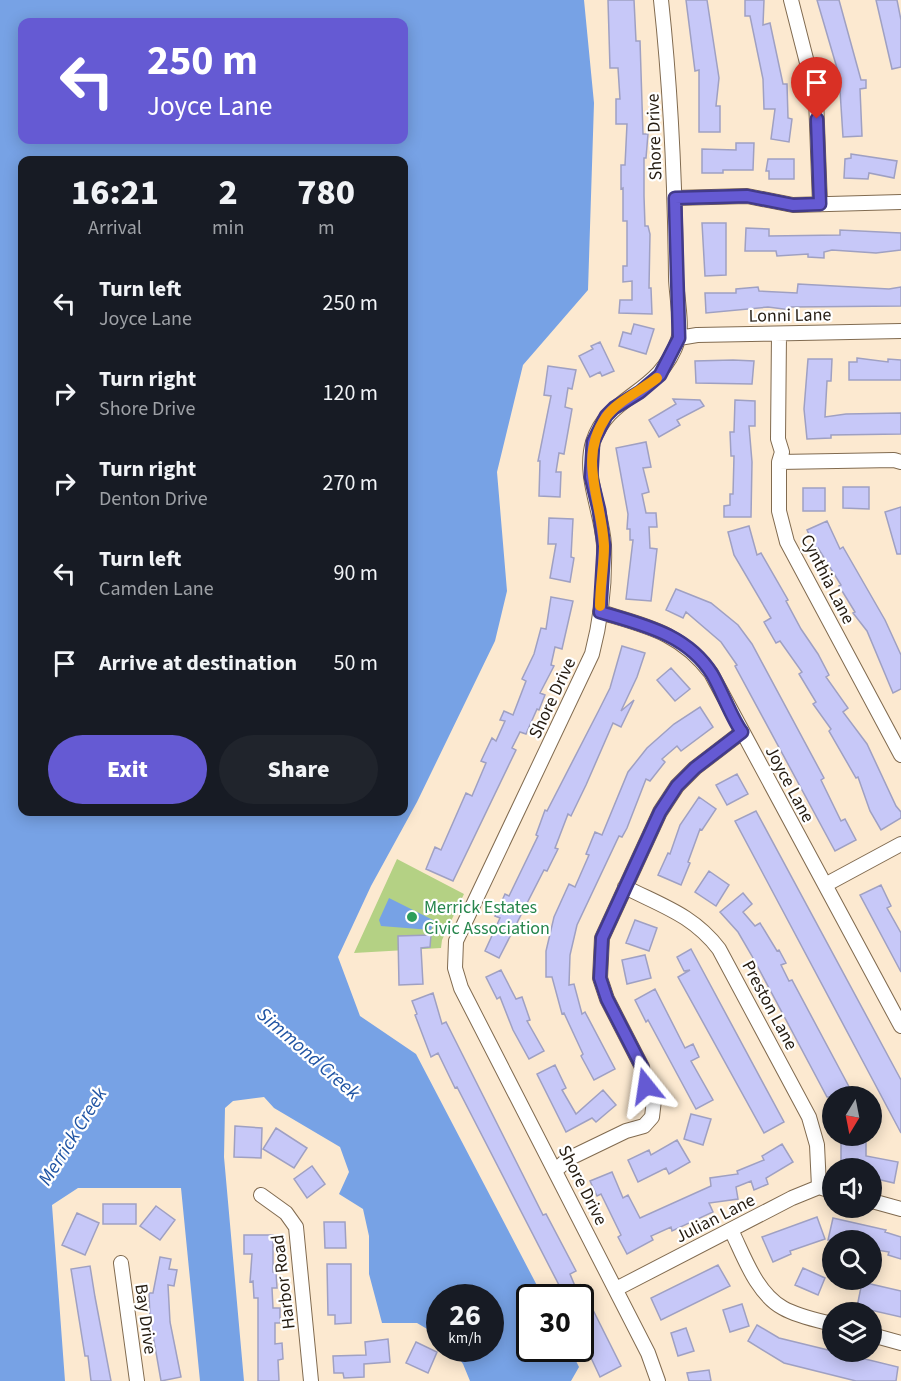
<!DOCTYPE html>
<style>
body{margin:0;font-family:"Source Sans 3",sans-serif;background:#20242c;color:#f1f3f6;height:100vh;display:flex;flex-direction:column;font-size:22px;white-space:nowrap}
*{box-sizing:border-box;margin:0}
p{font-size:20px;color:#9ea1a6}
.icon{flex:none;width:33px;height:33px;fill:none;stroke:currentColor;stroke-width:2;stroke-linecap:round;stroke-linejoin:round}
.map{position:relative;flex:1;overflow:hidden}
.sheet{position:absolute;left:18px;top:156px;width:390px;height:660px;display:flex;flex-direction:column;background:#171b24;border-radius:12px;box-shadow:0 3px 15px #0003}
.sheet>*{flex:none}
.guide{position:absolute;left:18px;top:18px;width:390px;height:126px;border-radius:12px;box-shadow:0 3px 15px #0003;background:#655ad3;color:#fff;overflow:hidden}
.needle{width:39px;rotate:190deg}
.controls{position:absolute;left:822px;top:1086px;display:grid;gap:12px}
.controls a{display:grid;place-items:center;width:60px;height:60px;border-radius:50%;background:#171b24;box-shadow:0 3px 15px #0003;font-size:30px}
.speed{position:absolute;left:426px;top:1284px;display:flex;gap:12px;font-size:30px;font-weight:700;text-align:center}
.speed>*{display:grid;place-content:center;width:78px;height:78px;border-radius:50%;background:#171b24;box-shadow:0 3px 15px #0003;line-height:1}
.speed small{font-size:15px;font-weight:400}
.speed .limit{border:3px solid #111;border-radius:9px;background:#fff;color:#111}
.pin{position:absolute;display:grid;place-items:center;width:51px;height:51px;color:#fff;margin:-62px -26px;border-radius:50% 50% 50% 0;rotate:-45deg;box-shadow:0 0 6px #0007}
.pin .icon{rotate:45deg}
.me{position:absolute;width:66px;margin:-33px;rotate:345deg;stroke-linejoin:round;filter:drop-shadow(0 0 4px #0008)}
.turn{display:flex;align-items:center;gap:21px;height:126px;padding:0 30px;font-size:27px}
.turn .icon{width:78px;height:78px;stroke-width:2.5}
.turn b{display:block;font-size:42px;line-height:51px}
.eta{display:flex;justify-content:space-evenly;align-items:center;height:102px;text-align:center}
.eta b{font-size:36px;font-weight:800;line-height:42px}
.cta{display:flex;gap:12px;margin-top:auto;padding:12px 30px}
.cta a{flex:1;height:69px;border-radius:36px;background:#655ad3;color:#fff;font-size:24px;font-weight:800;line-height:69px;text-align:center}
.cta a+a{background:#20242c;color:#f1f3f6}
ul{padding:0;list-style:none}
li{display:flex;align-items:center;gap:18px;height:90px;padding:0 30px}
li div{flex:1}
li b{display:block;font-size:22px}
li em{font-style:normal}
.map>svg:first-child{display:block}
</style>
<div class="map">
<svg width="901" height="1381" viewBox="0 0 901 1381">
<rect width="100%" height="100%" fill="#fce9d0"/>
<!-- green -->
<path fill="#b4d184" d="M397 859 464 894 442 940 441 948 354 953Z"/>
<!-- water -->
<path fill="#77a2e5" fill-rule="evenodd" d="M0 0H584L594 103 588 290 523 365 497 472 507 591 495 641 417 802 371 886 338 957 360 1016 416 1054 543 1297 530 1298V1348L570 1349 579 1367 571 1381H470L463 1364 452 1349 490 1348V1298H440L439 1336 417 1323H382L369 1274V1236L363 1209 339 1194 349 1172 340 1147 274 1108 264 1097 233 1101 225 1108 224 1157 244 1381H200L181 1188H78L52 1205 65 1381H0ZM22 22H404V140H22ZM22 160H404V812H22Z
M389 898 435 921 431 930 381 926 379 920Z"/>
<!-- building -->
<path fill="#c7c8f8" stroke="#9fa0c2" stroke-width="1.5" d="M608 0H634L636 41H640L643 134H648L646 158H644V196L645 226H648L650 234 649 288H651L652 314 619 313 620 300H632V281L623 282V266H627V221H623V188L621 189V165H625L627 124H616V99H620L618 68H610Z
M686 0H707L719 78 716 106H720V132H699V70L695 71Z
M745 0H764L763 25 770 23 783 84H787L788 118 792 119 789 142 771 139 775 109H764L763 79 750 16H745Z
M817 0H839L861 80H866V88L860 89 862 136 843 137 839 75Z
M876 0H897L901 20V67L892 69Z
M736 143H754L753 170H723V173H702V149L736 150Z
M851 154 897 161 894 178 869 173 868 179 844 178 845 159 851 158Z
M768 159H794V179H769V171H766Z
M702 223H726V275L705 276Z
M746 228 769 229V236L840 235V230L901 233V250L876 253 832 250 824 252V258L808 257V254L777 256 776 251H745Z
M798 284 889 289 901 287V306L791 307V310L768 307 706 313 705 293H736V289L758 287 759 291 797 293Z
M634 324 654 329 646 354 619 346 623 332 631 334Z
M600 342 614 371 602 376 600 372 590 377 579 356 593 349 591 346Z
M857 358 888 362V359L901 360V380H849V362H857Z
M808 359H832L831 381H827L825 417 846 414 901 413V434L831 435V438L807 439 804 409Z
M733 360 754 361 752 384 696 383 695 361Z
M548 366 576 370 572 389 568 388 565 407 572 409 564 454 559 453 556 472H561L560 497 539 496 540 461H538L551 396 544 395Z
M673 399 700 400 704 406 677 420 680 425 659 437 649 420 676 404Z
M735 400 755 401V426H749L752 462 751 517H724V506L730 505V494H733L734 456H731L730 432H734Z
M646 442 651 467 643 468 649 492 642 494 646 513H656L657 527H649L650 548 657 549 651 601 626 599 633 540H630V529H627L628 514 616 448Z
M843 487H869V509L843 508Z
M803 488H825V511H803Z
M901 507V554H897L885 512Z
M549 518 573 519 571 557 574 558 570 582 550 578 556 544H548Z
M827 521 840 549 843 547 885 620 901 655V689L893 693 867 631 853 613 855 612 839 586 841 585 818 548 816 550 807 530Z
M749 526 757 555 761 553 788 600 786 601 801 629 818 654 829 675 826 677 848 708 843 712 867 744 896 806 901 812V818L881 830 870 811 858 777 856 778 829 731 831 729 813 704 816 702 799 674 802 672 780 641 776 643 764 622 771 618 734 555 728 532Z
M676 589 711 603 738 625 752 644 824 778 821 780 841 821 845 819 856 840 835 851 735 666 737 665 721 642 686 612 683 618 666 610Z
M551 597 573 601 562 649 555 647 551 665 554 666 540 693 545 695 539 710 537 709 526 734 520 732 512 748 516 750 453 881 426 869 435 847 441 850 466 793 472 796 486 763 481 761 492 738 496 741 505 721 500 720 504 711 513 715 526 681 522 679 534 654 541 628 546 629Z
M622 646 645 653 637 677 621 711 634 700 621 727 613 723 586 785 571 816 568 814 555 848 558 849 547 871 544 870 499 958 485 951 500 918 495 916 505 894 509 896 538 836 536 835 545 810 547 811 599 710 610 688Z
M671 668 690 689 675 701 657 680Z
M700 707 713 727 681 751 677 746 662 759 665 762 650 781 646 779 627 828 622 837 619 836 577 925 570 955 569 985 574 984 582 1014 585 1012 615 1069 594 1080 581 1056 583 1054 564 1013 562 1014 552 977H546V951L554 917 569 884 575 887 589 855 586 854 595 832 602 835 628 772 647 748 674 724Z
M737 774 748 794 727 805 716 785Z
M699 797 716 809 702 830 700 829 688 862 690 863 681 885 658 875 668 853 670 854 680 825Z
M756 811 901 1080V1133L735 821Z
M709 871 729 885 716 906 695 892Z
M881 885 891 906 887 908 901 933V972L860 895Z
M743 893 752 904 743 912 755 926 760 923 777 951 779 950 786 963 781 965 789 981 792 980 854 1096 827 1097 752 956 738 932 720 912Z
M635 920 657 928 649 951 626 943Z
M431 935 430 947 421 948 423 984 399 985 398 936Z
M691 949 784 1122 764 1133 678 977 690 970 684 971 677 957Z
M645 955 651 978 627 984 622 960Z
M501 970 516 999 522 997 530 1020 527 1021 544 1051 529 1059 513 1030 500 997 497 999 486 977Z
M655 989 685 1048 693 1044 699 1057 691 1061 713 1100 696 1109 648 1020 646 1022 635 1000Z
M433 993 442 1024 446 1022 543 1215 546 1214 576 1271 570 1274 580 1298H541L561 1289 457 1087 455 1088 438 1053 431 1057 415 1015 417 1014 412 1001Z
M555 1065 566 1088 562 1090 576 1114 603 1090 616 1105 596 1122 592 1118 566 1132 537 1074Z
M691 1114 711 1119 703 1145 684 1139Z
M235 1126 262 1128 261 1158 234 1157Z
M276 1128 307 1148 294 1168 263 1149Z
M677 1140 690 1162 669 1174 666 1168 638 1182 628 1160 649 1150 651 1155Z
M866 1142V1156L898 1162 894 1183 872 1178V1167L841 1168V1143Z
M782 1144 793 1162 766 1178 768 1184 754 1190 751 1181 736 1187 738 1199 709 1203 713 1212 672 1231 671 1227 651 1236 653 1240 627 1254 618 1237 621 1235 601 1194 597 1196 590 1181 612 1172 623 1198 628 1195 640 1218 711 1186 710 1178 738 1174 737 1171 764 1160 762 1156Z
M312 1166 325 1184 307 1198 294 1179Z
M103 1204H136V1224H103Z
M156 1206 175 1220 160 1240 140 1226Z
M77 1213 99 1223 85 1255 62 1245Z
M817 1217 825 1239 790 1251 791 1254 773 1262 762 1237Z
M833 1218 886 1230 885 1232 901 1237V1259L888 1255 889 1252 872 1249V1240H828Z
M324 1222H345L346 1248H325Z
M244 1235H273V1272H276L277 1288H272L273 1308H280V1323H275V1344L282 1343 283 1359 278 1360 279 1381H258V1298H254L253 1281 250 1282 252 1254H244Z
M160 1257 171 1259 169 1269 177 1270 174 1286 168 1285 170 1322 181 1377 161 1381 150 1318 149 1293H153Z
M327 1264H351V1323L335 1324V1315H328Z
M718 1265 730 1286 661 1320 651 1298Z
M90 1266 95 1297 111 1381H91L88 1356H85L71 1269Z
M803 1268 825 1278 818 1295 795 1285Z
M862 1282 901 1291V1317L857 1307Z
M580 1284 621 1366 600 1377 580 1334Z
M742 1304 749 1326 730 1332 723 1310Z
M757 1325 779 1338 898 1367 896 1381H856L784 1363 748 1341Z
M686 1328 694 1351 678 1356 671 1333Z
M388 1339 390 1362 364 1364V1377L344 1378 343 1373H334L333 1356 366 1355 365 1342Z
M416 1342 437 1352 428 1373 406 1363Z
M709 1370 711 1381H689L687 1373Z"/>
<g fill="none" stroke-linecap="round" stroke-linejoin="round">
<defs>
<path id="street" d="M791 0 816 98 820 204
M675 198 747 196 793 205 901 202
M779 334 778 439 782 452 779 462V511L787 542 901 755
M679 338 697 335 901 331
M779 462 894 460 901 462
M600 612C646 626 680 632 711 673L901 1026
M825 885 901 844
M625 887C662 906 693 915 719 949L809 1117 817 1145 819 1187
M555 1171 568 1159 626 1131 644 1126 652 1117 654 1100 646 1086 642 1067 607 999 600 978 602 938 660 812 677 786 695 768 742 732
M261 1195 286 1213 296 1227 311 1381
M872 1201 901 1209
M731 1230C744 1256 756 1293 783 1308 797 1316 816 1320 832 1324
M121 1263 137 1381
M616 1289 792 1198 819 1187 832 1191
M872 1335 901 1343
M658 1381 648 1353 461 988 455 968 456 941 592 654C601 620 605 580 604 545 602 511 583 476 593 442 608 394 660 395 678 340 683 326 676 293 676 277 675 184 671 92 661 0"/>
</defs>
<!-- street casing -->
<use href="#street" stroke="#816b50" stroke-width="16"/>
<!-- street -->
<use href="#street" stroke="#fff" stroke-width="14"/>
</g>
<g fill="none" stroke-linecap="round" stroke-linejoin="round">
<defs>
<path id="route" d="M646 1086 642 1067 607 999 600 978 602 938 660 812 677 786 695 768 742 732C733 721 721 689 712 674 687 634 643 625 600 612L604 546 599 510 591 477 593 442 606 416 614 408 640 392 660 375 679 338 675 198 747 196 793 205 820 204 817 119"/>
</defs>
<!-- route casing -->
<use href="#route" stroke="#423a89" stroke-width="15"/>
<!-- route -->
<use href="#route" stroke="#655ad3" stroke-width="10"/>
<!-- slow -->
<path stroke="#f59e0b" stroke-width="10" d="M600 606C600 586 604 566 604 546 602 500 577 459 606 417 616 402 642 390 657 378"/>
</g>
<!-- markers -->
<circle fill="#2e9e5b" stroke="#fff" stroke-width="2" cx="412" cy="917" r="6"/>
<g text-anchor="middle" stroke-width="4.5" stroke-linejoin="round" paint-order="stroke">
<!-- street labels -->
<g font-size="18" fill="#241b10" stroke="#fff">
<text transform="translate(654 137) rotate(-92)" y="6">Shore Drive</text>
<text transform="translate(790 315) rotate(-1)" y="6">Lonni Lane</text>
<text transform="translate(828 579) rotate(63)" y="6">Cynthia Lane</text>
<text transform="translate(552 698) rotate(-65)" y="6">Shore Drive</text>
<text transform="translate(790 784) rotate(62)" y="6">Joyce Lane</text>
<text transform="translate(770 1005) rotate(62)" y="6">Preston Lane</text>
<text transform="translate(583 1185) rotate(63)" y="6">Shore Drive</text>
<text transform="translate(715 1218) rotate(-27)" y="6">Julian Lane</text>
<text transform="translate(283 1282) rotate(-97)" y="6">Harbor Road</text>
<text transform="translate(146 1319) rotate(82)" y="6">Bay Drive</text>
</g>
<!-- leisure labels -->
<g font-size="18" fill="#27864d" stroke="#fff" text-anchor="start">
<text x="424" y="913">Merrick Estates<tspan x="424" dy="21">Civic Association</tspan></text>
</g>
<!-- water labels -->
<g font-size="20" font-style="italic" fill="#2054a3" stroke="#fff">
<text transform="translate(309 1053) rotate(41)" y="7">Simmond Creek</text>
<text transform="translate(72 1136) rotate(-58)" y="7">Merrick Creek</text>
</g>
</g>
</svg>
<div class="controls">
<a><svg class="needle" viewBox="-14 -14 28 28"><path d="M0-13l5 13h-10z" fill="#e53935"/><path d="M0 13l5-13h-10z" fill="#9ea1a6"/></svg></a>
<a><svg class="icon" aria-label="sound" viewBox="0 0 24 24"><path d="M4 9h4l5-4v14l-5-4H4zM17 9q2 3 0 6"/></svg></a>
<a><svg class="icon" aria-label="search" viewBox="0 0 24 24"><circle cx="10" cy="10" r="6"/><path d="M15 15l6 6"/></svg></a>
<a><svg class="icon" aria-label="layers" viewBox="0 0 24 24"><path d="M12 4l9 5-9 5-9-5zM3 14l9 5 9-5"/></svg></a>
</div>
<div class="speed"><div>26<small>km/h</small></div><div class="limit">30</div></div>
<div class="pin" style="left:817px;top:119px;background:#d93025"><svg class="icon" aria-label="arrive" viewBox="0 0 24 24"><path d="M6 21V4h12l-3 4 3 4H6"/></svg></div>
<svg class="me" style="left:646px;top:1086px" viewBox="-20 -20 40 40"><path d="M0-17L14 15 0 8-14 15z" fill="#655ad3" stroke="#fff" stroke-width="4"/></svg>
<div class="guide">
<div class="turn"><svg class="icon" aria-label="left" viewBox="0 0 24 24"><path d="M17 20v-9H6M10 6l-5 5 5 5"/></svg><div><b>250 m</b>Joyce Lane</div></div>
</div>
<section class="sheet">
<div class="eta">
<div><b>16:21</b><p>Arrival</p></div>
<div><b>2</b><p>min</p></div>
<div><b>780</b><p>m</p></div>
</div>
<ul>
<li><svg class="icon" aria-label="left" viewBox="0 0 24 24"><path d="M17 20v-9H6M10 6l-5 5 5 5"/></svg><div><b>Turn left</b><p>Joyce Lane</p></div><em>250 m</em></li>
<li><svg class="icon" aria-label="right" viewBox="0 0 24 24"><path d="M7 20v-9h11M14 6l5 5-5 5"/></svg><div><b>Turn right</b><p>Shore Drive</p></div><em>120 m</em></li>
<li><svg class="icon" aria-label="right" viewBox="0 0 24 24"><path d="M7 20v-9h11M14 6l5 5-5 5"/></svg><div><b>Turn right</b><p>Denton Drive</p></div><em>270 m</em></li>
<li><svg class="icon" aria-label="left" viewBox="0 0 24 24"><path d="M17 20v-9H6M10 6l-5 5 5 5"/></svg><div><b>Turn left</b><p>Camden Lane</p></div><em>90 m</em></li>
<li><svg class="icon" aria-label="arrive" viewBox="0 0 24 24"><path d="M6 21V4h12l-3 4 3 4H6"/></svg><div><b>Arrive at destination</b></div><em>50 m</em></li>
</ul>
<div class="cta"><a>Exit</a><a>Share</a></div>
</section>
</div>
